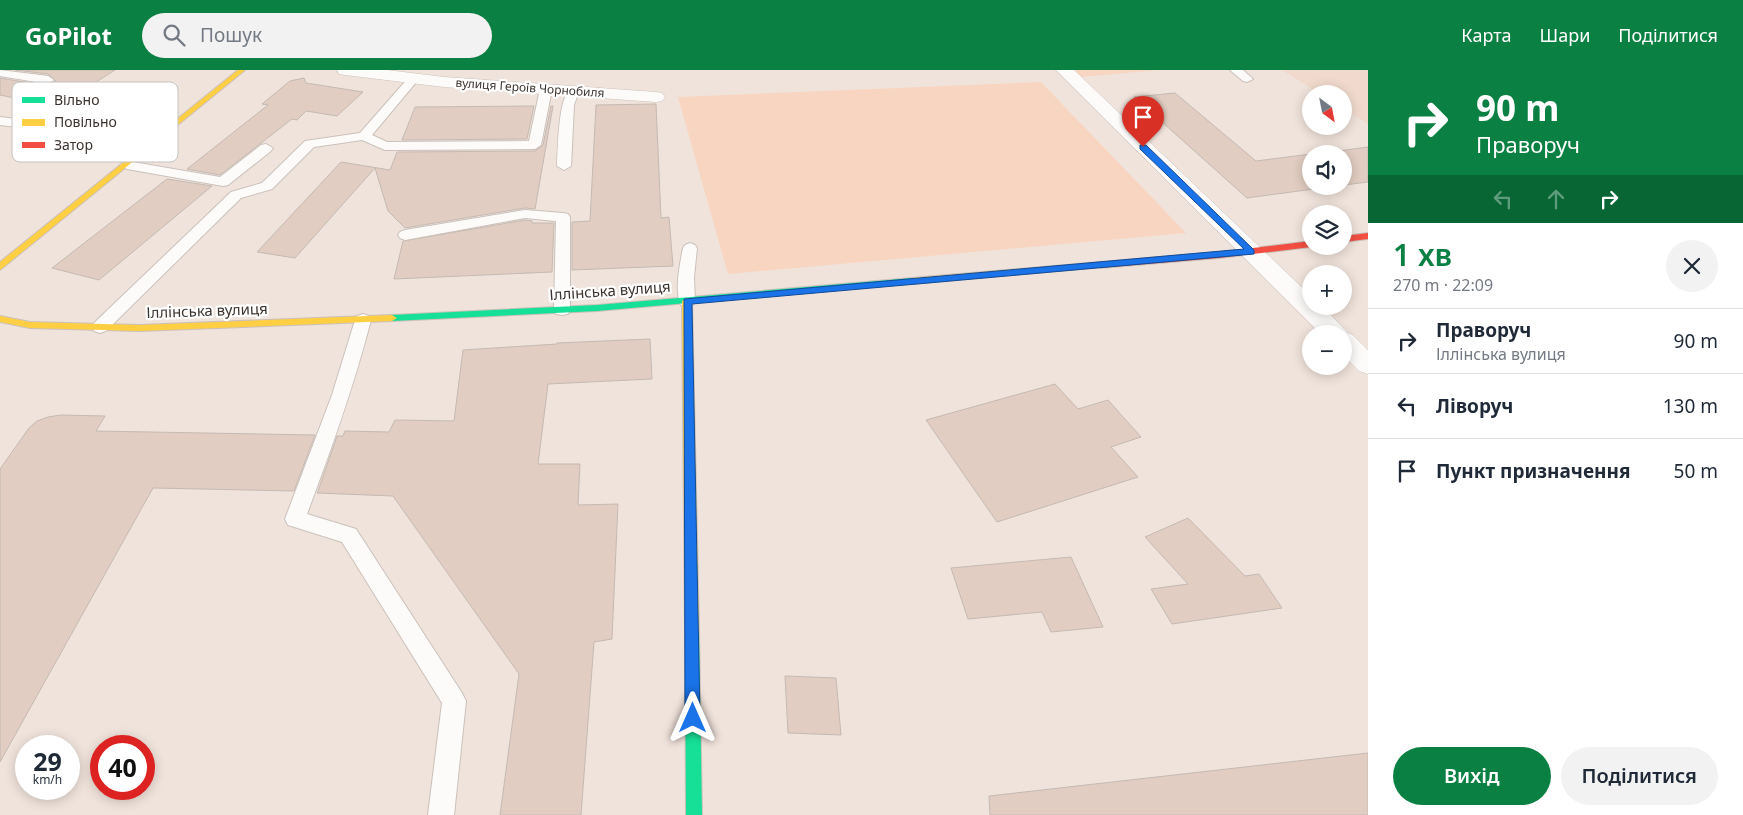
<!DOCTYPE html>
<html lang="uk">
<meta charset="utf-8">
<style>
body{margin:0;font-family:"Noto Sans",sans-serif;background:#f2f2f3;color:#1f2937;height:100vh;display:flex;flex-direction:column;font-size:19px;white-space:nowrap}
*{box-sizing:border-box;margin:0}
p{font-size:16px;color:#747a83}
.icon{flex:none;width:28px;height:28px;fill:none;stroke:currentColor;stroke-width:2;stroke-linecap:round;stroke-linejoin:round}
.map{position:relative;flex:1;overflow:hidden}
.sheet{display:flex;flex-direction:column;background:#fff;width:375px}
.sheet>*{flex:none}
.hud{background:#0b8043;color:#fff;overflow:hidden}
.needle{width:32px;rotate:148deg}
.tools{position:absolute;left:1302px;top:15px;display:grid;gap:10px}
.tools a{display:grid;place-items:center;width:50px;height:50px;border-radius:50%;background:#fff;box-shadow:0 2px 12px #0003;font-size:25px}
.speed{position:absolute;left:15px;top:665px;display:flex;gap:10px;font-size:25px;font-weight:700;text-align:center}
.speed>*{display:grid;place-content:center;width:65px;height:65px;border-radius:50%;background:#fff;box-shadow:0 2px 12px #0003;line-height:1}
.speed small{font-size:12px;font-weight:400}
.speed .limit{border:8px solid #d22;background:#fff;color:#111}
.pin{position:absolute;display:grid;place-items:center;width:42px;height:42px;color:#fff;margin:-51px -21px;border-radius:50% 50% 50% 0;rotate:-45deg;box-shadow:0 0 5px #0007}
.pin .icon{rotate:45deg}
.me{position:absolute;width:55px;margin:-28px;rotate:0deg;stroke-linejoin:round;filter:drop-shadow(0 0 4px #0008)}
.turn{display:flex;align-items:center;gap:18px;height:105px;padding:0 25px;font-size:22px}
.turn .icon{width:65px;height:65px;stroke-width:2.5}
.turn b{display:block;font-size:35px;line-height:42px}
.lanes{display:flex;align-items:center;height:48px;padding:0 25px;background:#0003;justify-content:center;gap:25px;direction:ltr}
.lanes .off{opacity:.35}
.round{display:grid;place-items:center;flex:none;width:52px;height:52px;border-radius:26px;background:#f2f2f3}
.headline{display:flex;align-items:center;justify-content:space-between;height:85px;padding:0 25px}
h1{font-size:30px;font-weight:600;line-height:38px;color:#0b8043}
.button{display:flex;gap:10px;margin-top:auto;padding:10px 25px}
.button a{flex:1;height:58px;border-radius:30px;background:#0b8043;color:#fff;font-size:20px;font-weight:600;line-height:58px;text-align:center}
.button a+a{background:#f2f2f3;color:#1f2937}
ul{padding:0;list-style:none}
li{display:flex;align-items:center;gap:15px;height:65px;padding:0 25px;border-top:1px solid #e0e1e3}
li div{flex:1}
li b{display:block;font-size:19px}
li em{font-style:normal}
header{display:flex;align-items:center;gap:30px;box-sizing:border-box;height:70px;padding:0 25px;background:#0b8043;color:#fff}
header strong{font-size:24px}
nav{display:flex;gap:28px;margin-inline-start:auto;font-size:18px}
.search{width:350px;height:45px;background:#f2f2f3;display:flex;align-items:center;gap:12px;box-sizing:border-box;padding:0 18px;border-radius:28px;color:#747a83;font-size:19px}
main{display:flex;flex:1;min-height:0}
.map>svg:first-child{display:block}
</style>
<header>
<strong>GoPilot</strong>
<div class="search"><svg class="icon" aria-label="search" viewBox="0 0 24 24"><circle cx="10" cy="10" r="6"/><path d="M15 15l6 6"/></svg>Пошук</div>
<nav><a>Карта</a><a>Шари</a><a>Поділитися</a></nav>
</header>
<main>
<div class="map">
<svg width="1368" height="745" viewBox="0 0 1368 745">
<rect width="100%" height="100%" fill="#f0e3db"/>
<!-- built -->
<path fill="#f1dacd" d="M1282 0H1368V54L1344 39V24H1320Z"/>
<!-- green -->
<path fill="#f8d5c1" d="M1073 0H1159L1080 7Z
M1041 12 1186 163 728 204 678 27Z"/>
<!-- building -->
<path fill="#e1cdc1" stroke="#c4bab4" d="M15 0H115L57 37 0 25V8L48 16 56 11 48 4Z
M304 8 306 13 363 22 337 46 306 41 297 50 292 49 220 105 187 99 268 35 262 34 290 11Z
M1175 23 1256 91 1311 84V116H1336L1247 128 1134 27Z
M656 34 661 148 669 147 673 196 572 200V152L590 151 596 35Z
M531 36H534L527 69 402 70 415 37Z
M551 36H553L535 139 525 138 405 158 388 141 375 98 295 188 257 182 341 92 390 100 397 82 535 81 543 75Z
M1368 77V112L1344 115V84H1316Z
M167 109 212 116 99 210 52 198Z
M525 150 532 151V153H554L552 202 394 209 403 171Z
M650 269 652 309 548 314 538 394H580L578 435 618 434 612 569 594 572 581 745H500L519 604 393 426 317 423 318 421 337 366H343L345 361 389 362 395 350 454 351 463 280 557 274V273Z
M1055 314 1078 339 1108 330 1141 367 1111 377 1138 407 997 452 926 350Z
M61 345 105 346 96 361 315 365 294 421 153 418 0 692V399L29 358 37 351 48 347Z
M1188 448 1245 506 1259 504 1282 538 1172 554 1151 519 1188 514 1145 467Z
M1071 487 1103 557 1051 562 1042 542 968 549 951 498Z
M785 606 836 608 841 665 788 663Z
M1368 683V745H990L989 726Z"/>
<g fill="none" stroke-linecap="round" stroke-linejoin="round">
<defs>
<path id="lane" d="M0 0 48 6 54 10 48 14 0 6Z
M1230 0H1243L1253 9 1247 12 1243 11Z
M414 5 418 6 420 8 418 10 372 65 387 72 529 71 540 19 546 15 552 19 541 75 535 79 385 80 362 70 314 77 272 119 241 128 106 261 100 263 94 261 92 257 94 253 231 122 262 113 305 71 360 63 410 6Z
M573 17 579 21 574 35 571 96 564 100 557 96C558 81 558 21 573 17Z
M0 47 17 49 145 82 147 85 140 89 17 57 0 55Z
M266 74 273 78 271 81 228 115 223 116 127 99 120 95 127 91 220 107 261 75Z
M525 140 563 143 568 144 570 147V240L568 244 562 245 556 244 554 240 556 151 525 148 405 170 400 168 398 165 400 162 405 160Z
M690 173 695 175 697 178 694 207 695 231 693 235 687 236 681 235C674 222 680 193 683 178L685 175Z
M363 244 369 246 371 250C354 316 331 380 307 444L356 459 462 623 466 631 454 745H428L442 633 342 472 288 455 285 449 332 325 355 250 357 246Z"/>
<path id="street" d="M337 0H387L444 7 656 22 662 23 665 27 662 31 656 32 444 17 345 5 339 4Z
M1056 0H1074L1311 226V236H1322L1348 263 1353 265 1368 280V304L1359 301 1344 286V264H1321Z"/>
<path id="fast" d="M912 208 917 211 915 213 597 241 392 251 387 248 392 245 597 235Z
M692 556 697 558 699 562 702 745H686L685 562 687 558Z"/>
<path id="slow" d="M238 0H245L0 200V192Z
M1100 192 1105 195 1103 197 912 214 907 211 912 208Z
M687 228 692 231 699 562 697 566 692 568 687 566 685 562 682 231Z
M392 245 397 248 392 251 139 261 30 258 0 252V246L30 252 139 255Z"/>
<path id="jam" d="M1368 163V169L1344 172V166Z
M1311 171V176H1313L1311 177 1219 188 1100 198 1095 195 1100 192 1219 182Z"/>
</defs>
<!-- lane casing -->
<use href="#lane" stroke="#cbc1bb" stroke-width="2"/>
<!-- street casing -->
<use href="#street" stroke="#cbc1bb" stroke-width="1"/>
<!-- fast casing -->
<use href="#fast" stroke="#cbc1bb" stroke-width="2"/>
<!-- slow casing -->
<use href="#slow" stroke="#cbc1bb" stroke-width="2"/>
<!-- jam casing -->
<use href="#jam" stroke="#cbc1bb" stroke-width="2"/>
<!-- lane -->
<use href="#lane" fill="#fdfbfa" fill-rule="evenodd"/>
<!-- street -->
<use href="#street" fill="#fdfbfa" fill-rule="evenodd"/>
<!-- fast -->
<use href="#fast" fill="#16e098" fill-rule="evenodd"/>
<!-- slow -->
<use href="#slow" fill="#ffcf43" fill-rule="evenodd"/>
<!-- jam -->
<use href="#jam" fill="#f24e42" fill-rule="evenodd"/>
</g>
<!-- route -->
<path fill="#1a73e8" stroke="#114b97" d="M1140 75H1146L1254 180V184L692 234 700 648 698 653 693 655 687 653 685 648 684 229 1244 179 1140 79Z"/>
<g text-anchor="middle" stroke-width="4.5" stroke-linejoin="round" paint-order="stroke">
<!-- far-street labels -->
<g font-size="12" fill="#3c332e" stroke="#fff">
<text transform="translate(530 18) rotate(4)" y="4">вулиця Героїв Чорнобиля</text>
</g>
<!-- street labels -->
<g font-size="15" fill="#3c332e" stroke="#fff">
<text transform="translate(610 221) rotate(-4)" y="5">Іллінська вулиця</text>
<text transform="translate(207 241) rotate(-2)" y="5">Іллінська вулиця</text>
</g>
</g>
<!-- legend -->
<rect x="12" y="12" width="166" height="80" rx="8" fill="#fff" stroke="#c4c2c0" stroke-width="1"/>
<rect x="22" y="27" width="23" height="6" fill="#16e098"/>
<rect x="22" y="49" width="23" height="7" fill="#ffcf43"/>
<rect x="22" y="72" width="23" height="6" fill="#f24e42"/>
<g font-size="14" fill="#3c332e">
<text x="54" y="35">Вільно</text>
<text x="54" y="57">Повільно</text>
<text x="54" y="80">Затор</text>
</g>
</svg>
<div class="tools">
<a><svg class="needle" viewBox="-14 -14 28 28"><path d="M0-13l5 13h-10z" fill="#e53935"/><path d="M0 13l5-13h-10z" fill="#747a83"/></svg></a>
<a><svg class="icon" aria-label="sound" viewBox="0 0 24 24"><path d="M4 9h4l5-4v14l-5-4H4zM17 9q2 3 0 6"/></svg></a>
<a><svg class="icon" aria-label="layers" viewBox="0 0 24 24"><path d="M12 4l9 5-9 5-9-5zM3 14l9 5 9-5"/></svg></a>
<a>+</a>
<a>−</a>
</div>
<div class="speed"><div>29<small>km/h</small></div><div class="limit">40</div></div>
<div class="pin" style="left:1143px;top:77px;background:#d93025"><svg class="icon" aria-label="arrive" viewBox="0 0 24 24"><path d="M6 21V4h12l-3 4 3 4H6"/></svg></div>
<svg class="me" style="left:693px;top:648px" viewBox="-20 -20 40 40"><path d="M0-17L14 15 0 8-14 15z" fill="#1a73e8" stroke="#fff" stroke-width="4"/></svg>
</div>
<section class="sheet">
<div class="hud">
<div class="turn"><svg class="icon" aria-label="right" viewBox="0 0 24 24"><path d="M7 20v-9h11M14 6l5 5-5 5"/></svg><div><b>90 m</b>Праворуч</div></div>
<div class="lanes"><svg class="icon off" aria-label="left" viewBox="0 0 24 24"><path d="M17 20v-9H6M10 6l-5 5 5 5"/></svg><svg class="icon off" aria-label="ahead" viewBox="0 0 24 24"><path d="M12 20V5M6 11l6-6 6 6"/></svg><svg class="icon" aria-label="right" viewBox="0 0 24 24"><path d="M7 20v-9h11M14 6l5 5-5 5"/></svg></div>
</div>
<div class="headline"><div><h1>1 хв</h1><p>270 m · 22:09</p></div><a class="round"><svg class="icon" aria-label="close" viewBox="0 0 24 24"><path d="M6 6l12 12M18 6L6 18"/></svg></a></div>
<ul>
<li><svg class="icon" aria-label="right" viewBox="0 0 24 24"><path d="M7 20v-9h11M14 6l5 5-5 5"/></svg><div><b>Праворуч</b><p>Іллінська вулиця</p></div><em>90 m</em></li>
<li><svg class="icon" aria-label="left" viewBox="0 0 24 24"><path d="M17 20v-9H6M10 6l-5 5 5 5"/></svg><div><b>Ліворуч</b></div><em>130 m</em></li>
<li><svg class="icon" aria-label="arrive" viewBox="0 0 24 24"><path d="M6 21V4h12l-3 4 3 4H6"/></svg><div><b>Пункт призначення</b></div><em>50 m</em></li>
</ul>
<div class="button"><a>Вихід</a><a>Поділитися</a></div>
</section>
</main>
